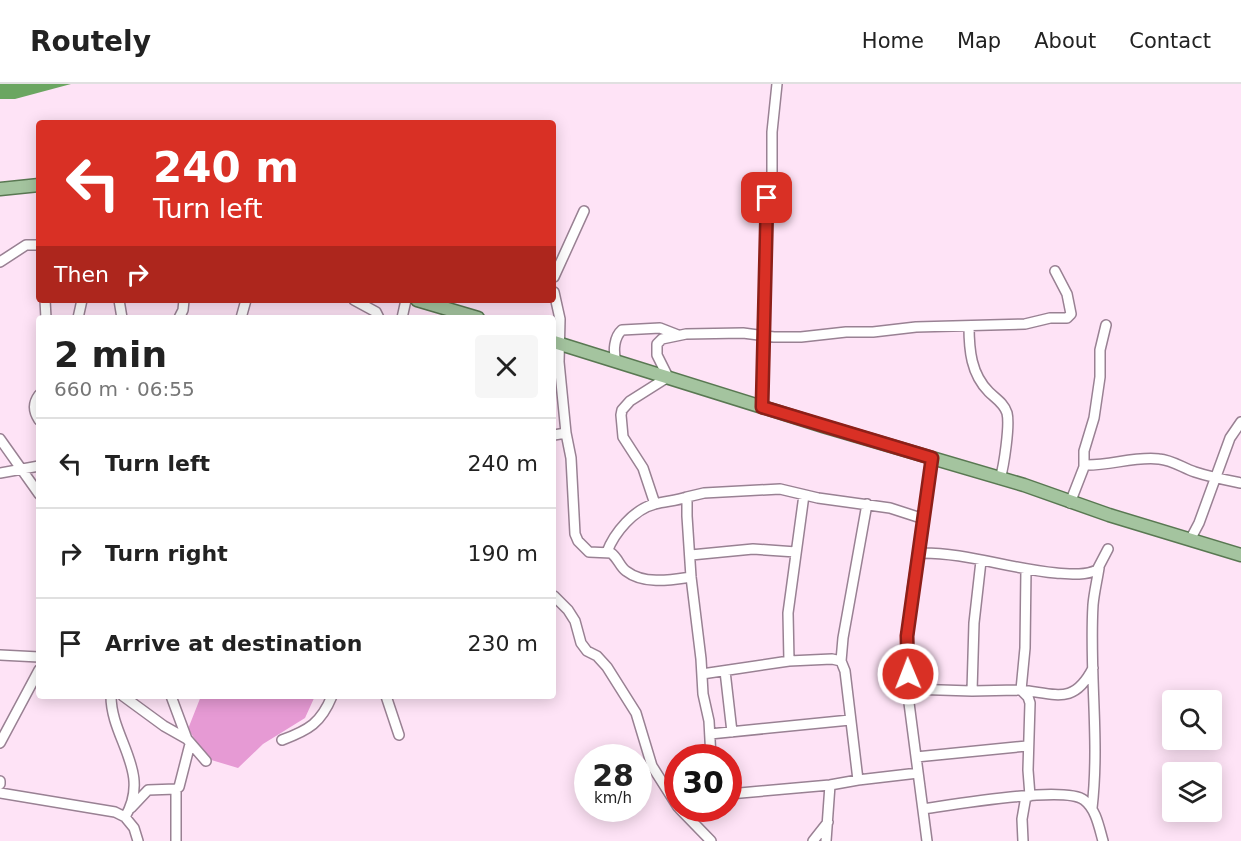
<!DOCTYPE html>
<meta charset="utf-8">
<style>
body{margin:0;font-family:"DejaVu Sans",sans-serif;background:#f6f6f6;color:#222;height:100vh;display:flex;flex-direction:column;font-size:22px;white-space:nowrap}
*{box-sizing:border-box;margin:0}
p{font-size:20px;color:#767676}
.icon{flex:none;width:33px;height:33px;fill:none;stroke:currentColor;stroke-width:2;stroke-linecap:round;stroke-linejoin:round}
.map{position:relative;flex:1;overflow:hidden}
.details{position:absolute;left:36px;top:231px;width:520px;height:384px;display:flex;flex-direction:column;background:#fff;border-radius:6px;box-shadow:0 3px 15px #0003}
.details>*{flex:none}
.banner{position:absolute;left:36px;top:36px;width:520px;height:183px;border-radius:6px;box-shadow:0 3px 15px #0003;background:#d93025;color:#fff;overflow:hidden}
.tools{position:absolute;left:1162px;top:606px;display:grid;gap:12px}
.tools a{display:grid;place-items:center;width:60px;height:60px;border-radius:6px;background:#fff;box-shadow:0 3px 15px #0003;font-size:30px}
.speed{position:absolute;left:574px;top:660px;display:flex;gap:12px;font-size:30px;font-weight:700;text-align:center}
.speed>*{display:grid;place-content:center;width:78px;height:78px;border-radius:50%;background:#fff;box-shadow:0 3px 15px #0003;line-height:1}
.speed small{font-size:15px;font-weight:400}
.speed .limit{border:9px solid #d22;background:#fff;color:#111}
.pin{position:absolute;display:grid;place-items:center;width:51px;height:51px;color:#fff;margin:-26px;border-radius:12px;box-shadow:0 3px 9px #0006}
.me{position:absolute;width:66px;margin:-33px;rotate:359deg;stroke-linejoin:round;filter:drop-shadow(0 0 4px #0008)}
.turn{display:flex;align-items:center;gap:21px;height:126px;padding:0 18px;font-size:27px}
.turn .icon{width:78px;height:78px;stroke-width:2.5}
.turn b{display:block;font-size:42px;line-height:51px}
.then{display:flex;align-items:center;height:57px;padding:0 18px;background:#0003;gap:12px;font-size:22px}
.round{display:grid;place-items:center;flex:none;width:63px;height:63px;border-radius:6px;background:#f6f6f6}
.headline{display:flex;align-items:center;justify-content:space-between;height:102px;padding:0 18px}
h1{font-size:36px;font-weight:800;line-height:45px}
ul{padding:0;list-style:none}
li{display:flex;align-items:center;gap:18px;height:90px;padding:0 18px;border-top:2px solid #e0e0e0}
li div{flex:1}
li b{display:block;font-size:22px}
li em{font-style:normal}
header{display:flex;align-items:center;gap:36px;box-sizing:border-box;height:84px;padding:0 30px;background:#fff;border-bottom:2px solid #e0e0e0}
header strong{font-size:28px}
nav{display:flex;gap:33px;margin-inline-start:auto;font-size:21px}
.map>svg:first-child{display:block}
</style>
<header>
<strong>Routely</strong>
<nav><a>Home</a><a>Map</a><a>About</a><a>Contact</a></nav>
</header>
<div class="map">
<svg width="1241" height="757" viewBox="0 0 1241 757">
<rect width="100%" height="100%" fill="#fee3f6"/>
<!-- forest -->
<path fill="#e69ad4" d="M201 612H315L305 634 263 660 238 684 208 675 188 645Z"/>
<!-- water -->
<path fill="#6ba661" d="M0 0H71L15 15H0Z"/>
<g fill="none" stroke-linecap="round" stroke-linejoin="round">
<defs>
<path id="minor" d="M0 178 26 161H39
M554 193 584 127
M554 208 560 235 559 278 566 349 571 374 575 450 578 457 589 468 611 469C618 474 620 483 626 487 644 501 671 496 691 493
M45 216 46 234
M119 216 122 234
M354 216 376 228 379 234
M78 234 82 216
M179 234 183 226 184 216
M241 234 246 216
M402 234 406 216
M969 242C969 266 971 290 989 308 995 314 1004 319 1007 329 1010 341 1004 382 1000 395
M616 277C613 267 614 253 622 246L660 244 678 251
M39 311C33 319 33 327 39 336
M762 323 764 279 766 118 772 93V48L777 0
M554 351 566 349
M0 355 39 410
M1084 381C1110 382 1134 372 1159 375 1172 376 1183 384 1195 388 1210 393 1226 396 1241 399
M0 389 39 382
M1070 419 1084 383V367L1094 334 1100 293V266L1106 241
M655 420 643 384 623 353 621 331 622 326 630 317 668 293 657 271V260L662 255 686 250 743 249 774 253H801L846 248H873L916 243 1025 240 1050 234H1067L1071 230 1067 210 1055 187
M1190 456 1199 439 1230 354 1241 338
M607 468C614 449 634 425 655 420 666 417 676 417 687 413
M919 469C965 468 1010 485 1056 489 1070 490 1084 492 1097 486L1108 465
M691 471 753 465 796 468
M1026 485 1025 564 1021 606C1057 610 1074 621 1093 584
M554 512 568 526 575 537 581 559 587 567 597 572 607 583 636 629 652 682 678 723
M0 571 39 573
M789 577 788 529 804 411
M841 577 843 554 867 420
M725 587 732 648
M702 590 789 577 832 575 841 577 845 587 858 696
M909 605 972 607 1021 606 1028 613 1030 619 1028 686 1030 712
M972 607 974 539 981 477
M111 612C111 655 152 688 125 733L134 744 138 757
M123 612 164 642 187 655
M171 612 187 655 206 677
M386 612 399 651
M710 650 850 636
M282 656C309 646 321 639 332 612
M0 659 39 586
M916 673 1027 662
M711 674 709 637 703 610 701 575 691 493 687 432V413L704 409 780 405 818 414 890 424 924 435
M0 697V700
M0 709 115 728 125 733
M729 710 830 701 858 696 918 689
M131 724 148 706 176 705 179 703 190 660
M679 724 711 757
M1092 724C1100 656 1089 589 1093 521 1094 509 1097 497 1099 484
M923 725C951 721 1065 701 1084 716 1096 725 1099 743 1103 757
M176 757V705
M813 757 828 738
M826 757 830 701
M927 757 909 619 906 575 912 508 932 374
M1023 757 1022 735 1026 712"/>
<path id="major" d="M0 105 39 101
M417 216 478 234
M554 258 823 342 1024 401 1109 431 1241 471"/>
</defs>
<!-- minor casing -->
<use href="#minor" stroke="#998193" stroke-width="12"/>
<!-- major casing -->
<use href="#major" stroke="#597852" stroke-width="15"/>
<!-- minor -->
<use href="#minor" stroke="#fff" stroke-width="9"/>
<!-- major -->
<use href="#major" stroke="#a4c49f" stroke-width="12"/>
</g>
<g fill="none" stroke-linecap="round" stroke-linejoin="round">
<defs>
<path id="route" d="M767 114 762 323 932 374 907 552 908 590"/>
</defs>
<!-- route casing -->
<use href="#route" stroke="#8d1f18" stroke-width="15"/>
<!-- route -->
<use href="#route" stroke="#d93025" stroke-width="10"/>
</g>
</svg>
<div class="tools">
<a><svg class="icon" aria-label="search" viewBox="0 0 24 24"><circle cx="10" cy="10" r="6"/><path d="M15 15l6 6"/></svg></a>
<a><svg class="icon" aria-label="layers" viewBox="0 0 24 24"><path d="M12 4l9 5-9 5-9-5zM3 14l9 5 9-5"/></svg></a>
</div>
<div class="speed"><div>28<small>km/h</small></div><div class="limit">30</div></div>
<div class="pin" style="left:767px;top:114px;background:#d93025"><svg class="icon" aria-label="arrive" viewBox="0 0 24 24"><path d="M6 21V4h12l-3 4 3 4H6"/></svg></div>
<svg class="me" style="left:908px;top:590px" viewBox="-20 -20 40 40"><circle r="17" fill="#d93025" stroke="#fff" stroke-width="3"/><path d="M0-11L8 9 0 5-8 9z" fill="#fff"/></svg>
<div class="banner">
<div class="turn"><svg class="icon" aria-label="left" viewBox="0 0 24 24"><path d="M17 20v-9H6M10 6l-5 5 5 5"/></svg><div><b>240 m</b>Turn left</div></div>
<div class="then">Then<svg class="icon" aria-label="right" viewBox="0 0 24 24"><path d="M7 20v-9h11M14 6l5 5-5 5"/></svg></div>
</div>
<section class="details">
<div class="headline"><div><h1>2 min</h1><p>660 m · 06:55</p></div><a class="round"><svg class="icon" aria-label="close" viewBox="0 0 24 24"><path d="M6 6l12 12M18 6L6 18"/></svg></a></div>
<ul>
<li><svg class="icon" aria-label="left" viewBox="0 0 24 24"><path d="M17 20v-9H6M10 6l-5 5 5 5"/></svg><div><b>Turn left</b></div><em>240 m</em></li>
<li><svg class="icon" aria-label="right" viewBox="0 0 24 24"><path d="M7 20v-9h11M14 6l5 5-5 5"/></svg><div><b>Turn right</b></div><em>190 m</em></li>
<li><svg class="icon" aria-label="arrive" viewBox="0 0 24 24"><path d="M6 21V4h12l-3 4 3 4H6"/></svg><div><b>Arrive at destination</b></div><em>230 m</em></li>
</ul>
</section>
</div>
